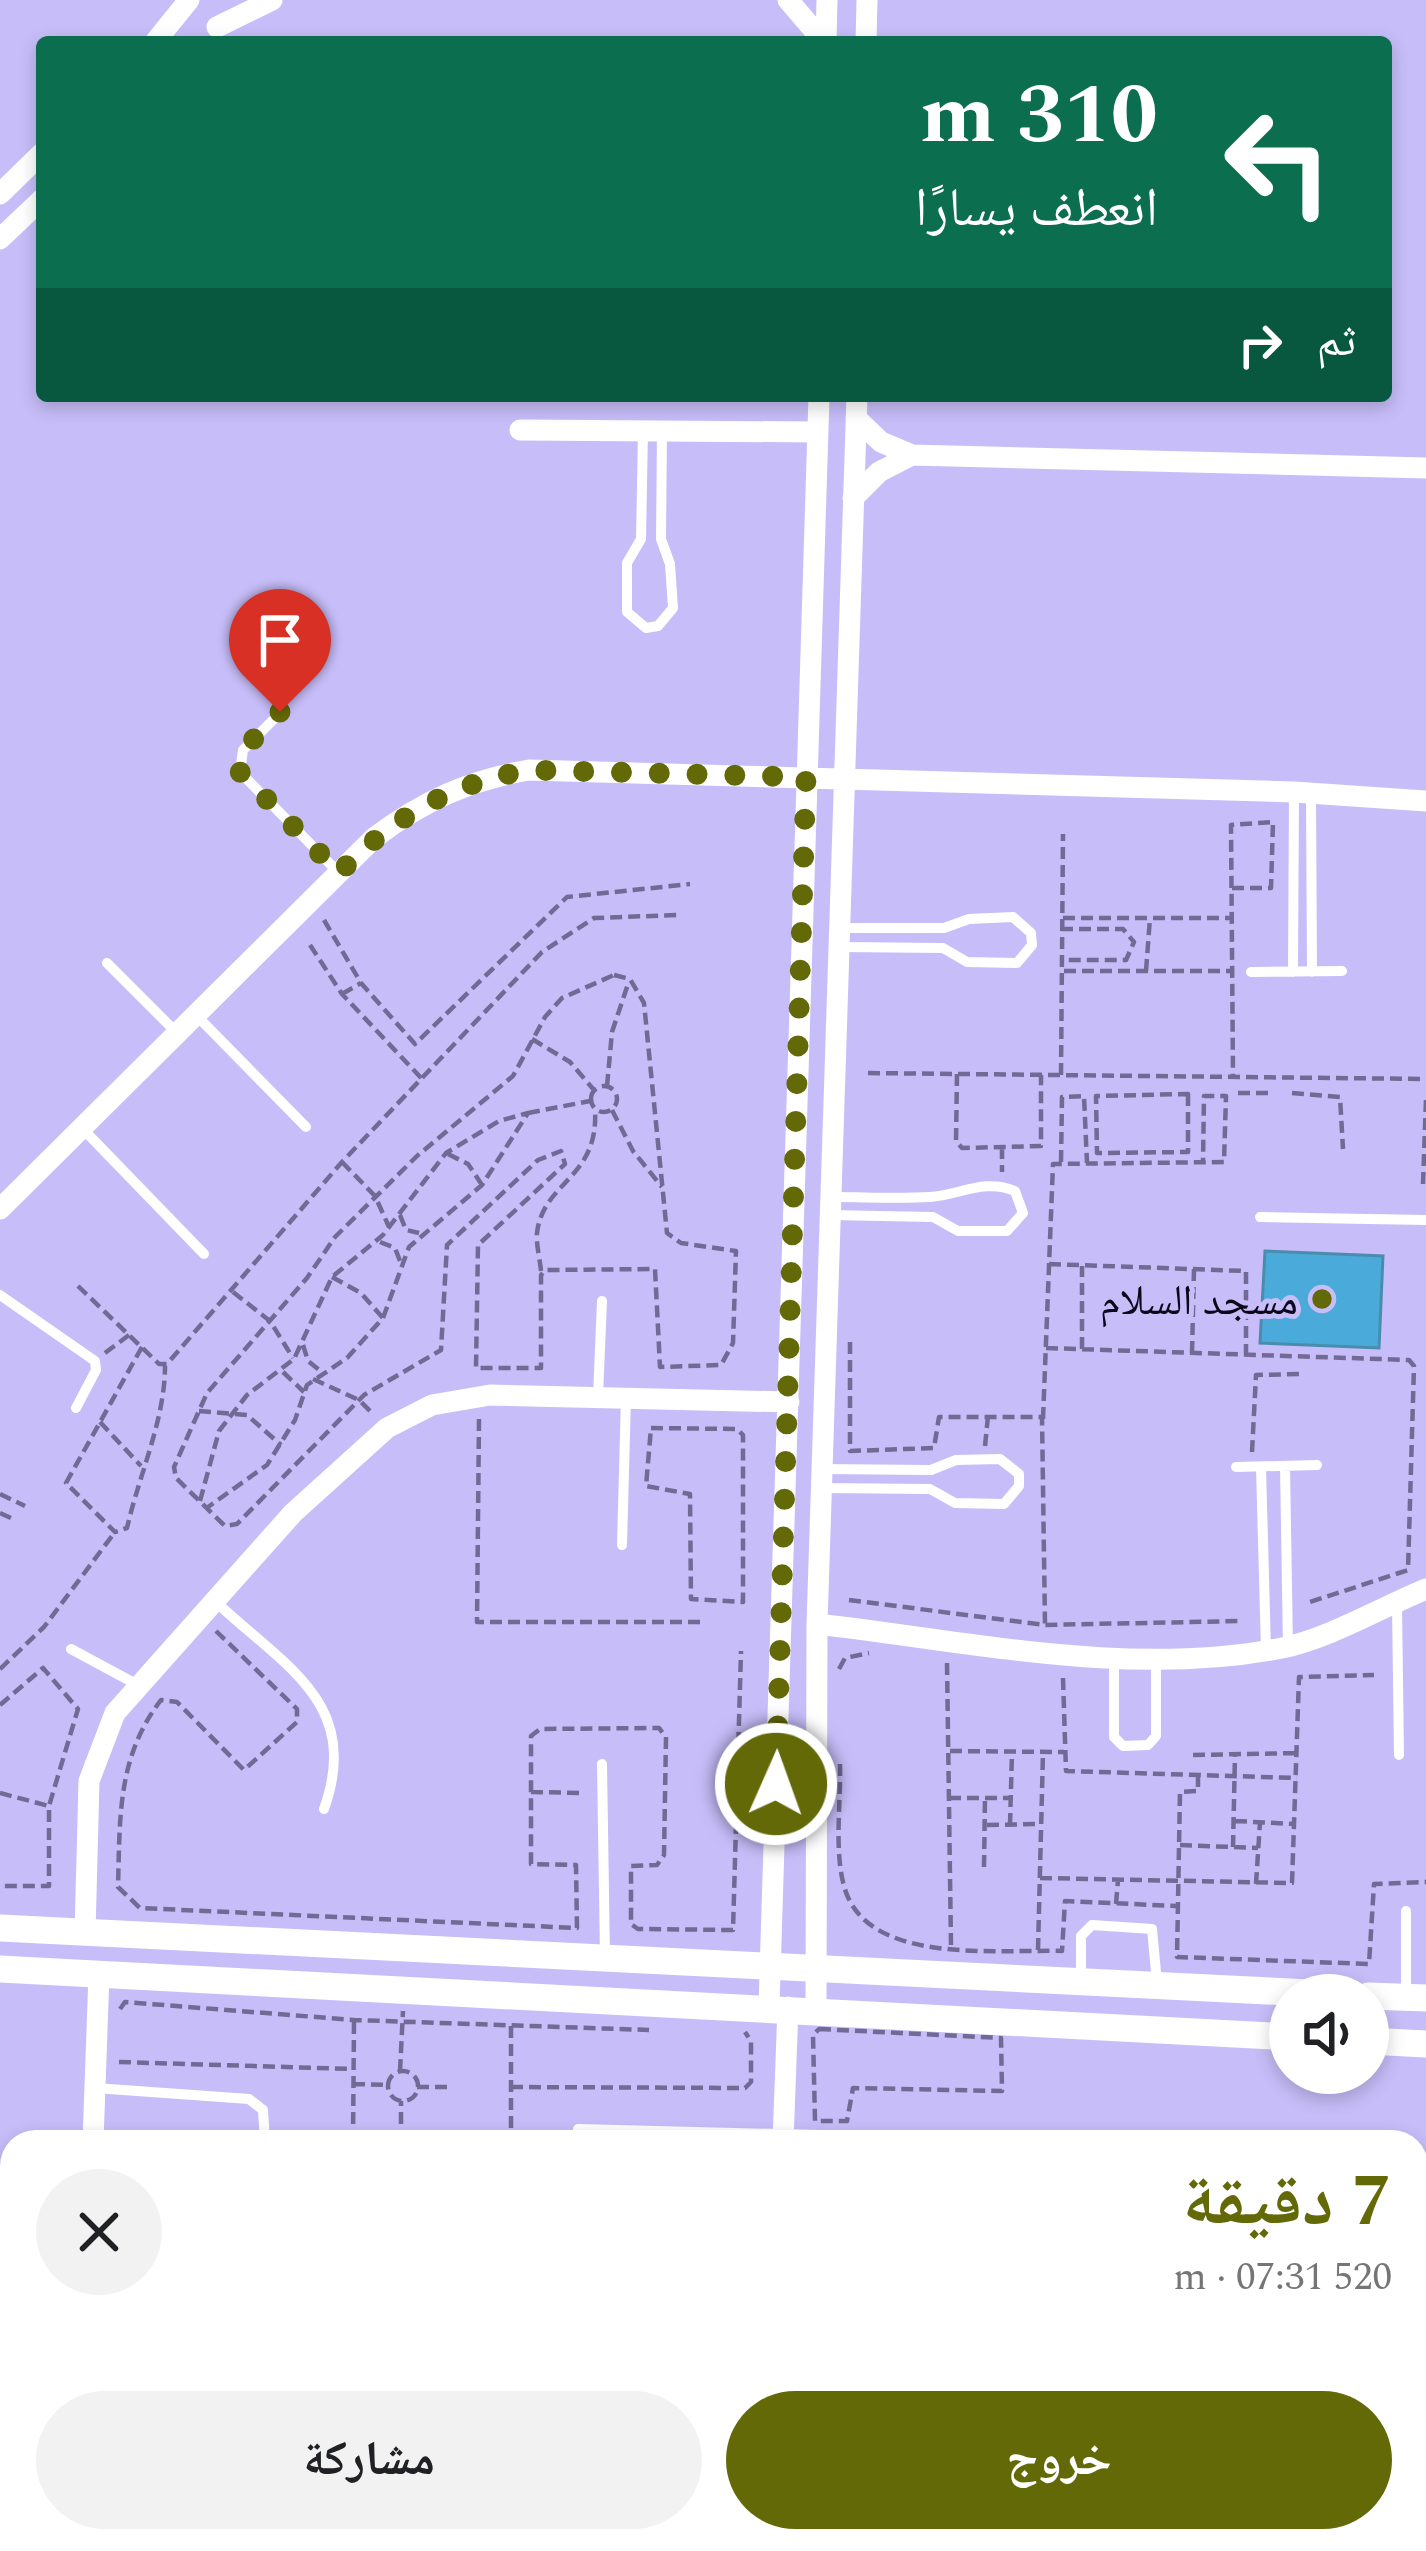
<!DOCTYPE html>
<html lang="ar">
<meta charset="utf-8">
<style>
body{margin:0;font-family:Spectral,"Noto Naskh Arabic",serif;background:#f2f2f2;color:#202124;direction:rtl;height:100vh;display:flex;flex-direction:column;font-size:45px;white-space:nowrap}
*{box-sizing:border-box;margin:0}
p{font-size:39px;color:#757577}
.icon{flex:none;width:66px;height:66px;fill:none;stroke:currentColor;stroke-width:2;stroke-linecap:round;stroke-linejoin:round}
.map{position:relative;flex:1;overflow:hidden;direction:ltr}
.panel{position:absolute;left:0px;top:2130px;width:1428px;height:423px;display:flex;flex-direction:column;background:#fff;border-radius:36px 36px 0 0;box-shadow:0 6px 18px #0003;direction:rtl}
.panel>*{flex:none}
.guide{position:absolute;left:36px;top:36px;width:1356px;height:366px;border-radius:12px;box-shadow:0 6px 18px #0003;direction:rtl;background:#0b6e4f;color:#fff;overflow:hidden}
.buttons{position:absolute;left:1269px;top:1974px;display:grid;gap:24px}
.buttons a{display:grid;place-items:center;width:120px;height:120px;border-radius:50%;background:#fff;box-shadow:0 6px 18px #0003;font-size:60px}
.pin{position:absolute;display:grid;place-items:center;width:102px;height:102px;color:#fff;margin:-123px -51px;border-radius:50% 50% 50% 0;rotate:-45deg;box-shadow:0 0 12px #0007}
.pin .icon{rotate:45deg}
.me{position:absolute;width:132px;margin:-66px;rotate:2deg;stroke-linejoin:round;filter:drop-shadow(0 0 9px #0008)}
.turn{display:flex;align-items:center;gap:42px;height:252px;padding:0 36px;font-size:54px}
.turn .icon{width:156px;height:156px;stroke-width:2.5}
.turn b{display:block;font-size:84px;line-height:102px}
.then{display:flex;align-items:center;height:114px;padding:0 36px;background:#0003;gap:24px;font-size:45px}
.round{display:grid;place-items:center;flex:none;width:126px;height:126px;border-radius:63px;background:#f2f2f2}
.head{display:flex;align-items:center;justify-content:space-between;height:204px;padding:0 36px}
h1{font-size:72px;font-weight:700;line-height:90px;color:#646908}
.cta{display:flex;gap:24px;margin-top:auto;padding:24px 36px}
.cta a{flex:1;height:138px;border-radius:72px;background:#646908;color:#fff;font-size:48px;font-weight:700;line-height:138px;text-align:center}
.cta a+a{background:#f2f2f2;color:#202124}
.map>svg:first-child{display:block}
</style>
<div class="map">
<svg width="1426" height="2551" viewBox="0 0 1426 2551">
<rect width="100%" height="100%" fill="#c7bdf9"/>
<!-- building -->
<path fill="#4aabda" stroke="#4a8cad" stroke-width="3" d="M1265 1251 1383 1256 1379 1348 1260 1343Z
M12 2334V2441L0 2425V2343Z"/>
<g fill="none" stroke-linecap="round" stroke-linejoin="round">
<!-- path -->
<path stroke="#726a94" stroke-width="4.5" stroke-dasharray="12 6" stroke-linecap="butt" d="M1232 888H1271L1273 822 1231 825 1233 1075
M1063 918H1232
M324 920 361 983 415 1044 567 897 690 884
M1061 929H1123L1134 942 1126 960H1064
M310 945 342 994 424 1081
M1064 971H1232
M1146 971 1150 918
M614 975 630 979 644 1003 667 1233 681 1243 736 1251 733 1343 721 1365 660 1367 655 1269 546 1270 541 1275V1368H476L478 1245 565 1164 561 1151 538 1160 447 1245 441 1350 364 1395 237 1524 225 1526 176 1478 174 1467 207 1393 307 1278 335 1237 417 1156 513 1076 545 1017 562 998Z
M342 994 361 983
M532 1039 570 1062 594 1090
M868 1073 1426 1079
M957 1074 956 1141 962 1148 1041 1146V1075
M1061 1075 1063 834
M591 1099a13 13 0 1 1 26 0a13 13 0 1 1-26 0Z
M607 1086 612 1032 629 981
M1238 1093H1271
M1292 1093 1340 1097 1343 1149
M1188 1094V1152L1097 1153 1096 1096Z
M612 1110 633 1151 662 1187
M528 1113 590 1101
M1002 1147V1172
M448 1154 468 1164 482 1185
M342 1162 375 1196 389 1227
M1061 1162 1062 1097 1084 1096 1087 1163
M1423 1184 1426 1099
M400 1215 406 1230 419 1233
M380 1242 395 1248 400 1261
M1049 1264 1246 1271V1355
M541 1271C540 1259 536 1245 537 1233 543 1181 599 1179 595 1110
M332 1277 361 1293 383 1318
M78 1286 159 1364H167L342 1162 542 952 594 918 678 915
M233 1292 270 1321 293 1358
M850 1342V1451L934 1448 939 1417H1042L1045 1625
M303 1345 308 1361 323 1373
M142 1347 66 1483 115 1532 127 1528C139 1475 165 1420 165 1366
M1046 1348 1409 1360 1414 1366 1408 1570 1310 1602
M1082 1349V1266
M105 1353 129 1335
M1192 1353 1194 1269
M283 1372 304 1392
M313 1379 359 1400 374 1415
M199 1411 247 1415 281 1445
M479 1419 477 1622H702
M1043 1419 1053 1164 1224 1162 1226 1096H1204L1203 1162
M100 1422 141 1466
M651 1428 737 1429 743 1435V1602L691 1599 690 1494 646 1486Z
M985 1446 988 1416
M1252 1452 1256 1375 1304 1374
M0 1494 25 1506
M200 1501 219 1431 247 1395 294 1359 332 1277 383 1235 446 1153 499 1121 528 1113 482 1185 409 1247 383 1318 347 1358 307 1385 295 1420 267 1465 208 1507
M0 1513 11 1518
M849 1600 1045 1625 1238 1621
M216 1631 297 1709V1722L244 1770 177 1702 161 1700C117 1757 120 1818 118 1887L140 1908 577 1928 576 1865 531 1864V1736L540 1729 659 1728 666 1737 664 1855 657 1865 631 1866V1924L638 1929 733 1930 741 1651
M947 1663 951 1946
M0 1669 44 1627 115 1532
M839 1669 845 1658 869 1653
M1063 1678 1066 1771 1297 1778
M0 1705 43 1668 78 1709 49 1806V1886H0
M950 1751 1064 1752
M1193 1755 1298 1753
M840 1764C841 1802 834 1850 844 1886 865 1966 997 1949 1062 1951L1065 1901 1176 1906
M1198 1775V1791L1180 1792 1177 1957 1369 1964 1374 1884 1426 1882
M531 1792 585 1793
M0 1793 49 1806
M949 1798H1009
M1235 1821 1295 1824
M987 1825 1041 1824
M1010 1825 1012 1752
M1180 1845 1258 1848
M1233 1847 1235 1754
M984 1867 985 1798
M1040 1878 1292 1883 1299 1677 1374 1675
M1256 1884 1260 1822
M1116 1904 1118 1880
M1038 1950 1043 1752
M120 2009 125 2002 354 2020 649 2030
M511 2026V2142
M819 2029 1001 2038 1002 2091 853 2088 847 2121H815L813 2035Z
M119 2062 353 2069
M400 2071 403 2011
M388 2086a15 15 0 1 1 30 0a15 15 0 1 1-30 0Z
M353 2084 388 2085
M417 2087H451
M511 2087 745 2088 751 2082V2041L745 2032
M353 2142 354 2020
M401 2142V2101"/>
<!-- service -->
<path stroke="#fff" stroke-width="10" d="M643 431 641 539 627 563V612L646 628 658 626 673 608 670 564 661 539 662 431
M281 712 243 750 240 772 339 873
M1311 795 1312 972
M838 928H944L969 919 1013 917 1031 933 1032 945 1017 963 967 962 943 948 841 947
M107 963 177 1033
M1251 972 1342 971
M1293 972 1294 792
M196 1015 306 1127
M81 1127 204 1254
M829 1215 933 1217 958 1231H1007L1023 1213 1015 1191C984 1178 960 1195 930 1197 898 1199 865 1197 833 1197
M1260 1217 1426 1220
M0 1295 95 1361 96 1370 76 1408
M598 1396 602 1301
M1285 1466 1288 1647
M1236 1467 1317 1465
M1261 1467 1266 1651
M821 1488 930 1489 955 1503 1004 1504 1019 1486V1474L1000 1459 956 1460 931 1470 822 1469
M622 1545 626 1397
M216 1602C285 1667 362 1703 324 1809
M1397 1605 1399 1755
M71 1649 136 1684
M1114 1657V1737L1123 1746 1148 1745 1156 1736V1660
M602 1764 605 1958
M1406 1911V1994
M1081 1982V1936L1092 1925 1152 1929 1157 1983
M95 2088 249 2099 263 2110 265 2142
M578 2129 977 2139
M479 2541 483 2551
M635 2541 639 2551"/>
<!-- minor -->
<path stroke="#fff" stroke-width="21" d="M788 0 824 42
M217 27 272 0
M155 42 189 0
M826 42 827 0
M866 42 867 0
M0 194 42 153
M0 239 42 199
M856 418 881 442 912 455 1426 468
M520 430 818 432
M853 498 879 472 912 455
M0 1209 374 838C423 801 469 780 529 770L1294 792 1426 801
M817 1624C967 1641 1131 1678 1282 1648 1330 1638 1380 1608 1426 1589
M85 1933 89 1781 115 1713 293 1513 387 1428 432 1405 490 1395 789 1402
M769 2006 819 396
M816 2008 817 1624 857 396
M93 2142 99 1974
M783 2142 788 2007
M0 2287 12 2276
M274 2541 278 2551
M394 2551 422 2541"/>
<!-- tertiary -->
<path stroke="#fff" stroke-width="27" d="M0 1928 1350 1995
M0 1969 1290 2037
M1368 1996 1426 1998
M1368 2041 1426 2044"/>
</g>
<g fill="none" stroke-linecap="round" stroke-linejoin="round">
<!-- route -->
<path stroke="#646908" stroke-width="21" stroke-dasharray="0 37.8" d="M280 712 243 750 240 772 339 873C395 816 450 784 529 770L806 777 776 1784"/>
</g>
<!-- markers -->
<circle fill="#646908" stroke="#c7bdf9" stroke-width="4.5" cx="1322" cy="1299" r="12"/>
<g text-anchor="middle" stroke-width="10" stroke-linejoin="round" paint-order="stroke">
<!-- poi labels -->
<g font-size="42" fill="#0c071b" stroke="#c7bdf9" text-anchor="end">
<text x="1298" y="1314">مسجد السلام</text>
</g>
</g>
</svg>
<div class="buttons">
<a><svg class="icon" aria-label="sound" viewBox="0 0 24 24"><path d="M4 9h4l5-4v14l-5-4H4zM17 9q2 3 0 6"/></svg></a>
</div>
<div class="pin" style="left:280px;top:712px;background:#d93025"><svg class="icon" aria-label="arrive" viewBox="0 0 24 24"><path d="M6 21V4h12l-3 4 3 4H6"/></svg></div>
<svg class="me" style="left:776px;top:1784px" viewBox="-20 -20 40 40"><circle r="17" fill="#646908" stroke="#fff" stroke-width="3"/><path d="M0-11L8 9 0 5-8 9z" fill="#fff"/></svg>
<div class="guide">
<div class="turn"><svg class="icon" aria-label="left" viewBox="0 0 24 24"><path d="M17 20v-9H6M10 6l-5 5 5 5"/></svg><div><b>310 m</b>انعطف يسارًا</div></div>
<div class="then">ثم<svg class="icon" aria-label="right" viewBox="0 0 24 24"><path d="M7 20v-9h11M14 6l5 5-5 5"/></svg></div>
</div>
<section class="panel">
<div class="head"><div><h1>7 دقيقة</h1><p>520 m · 07:31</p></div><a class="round"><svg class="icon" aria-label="close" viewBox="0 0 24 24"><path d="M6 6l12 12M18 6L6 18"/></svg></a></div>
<div class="cta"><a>خروج</a><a>مشاركة</a></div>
</section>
</div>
